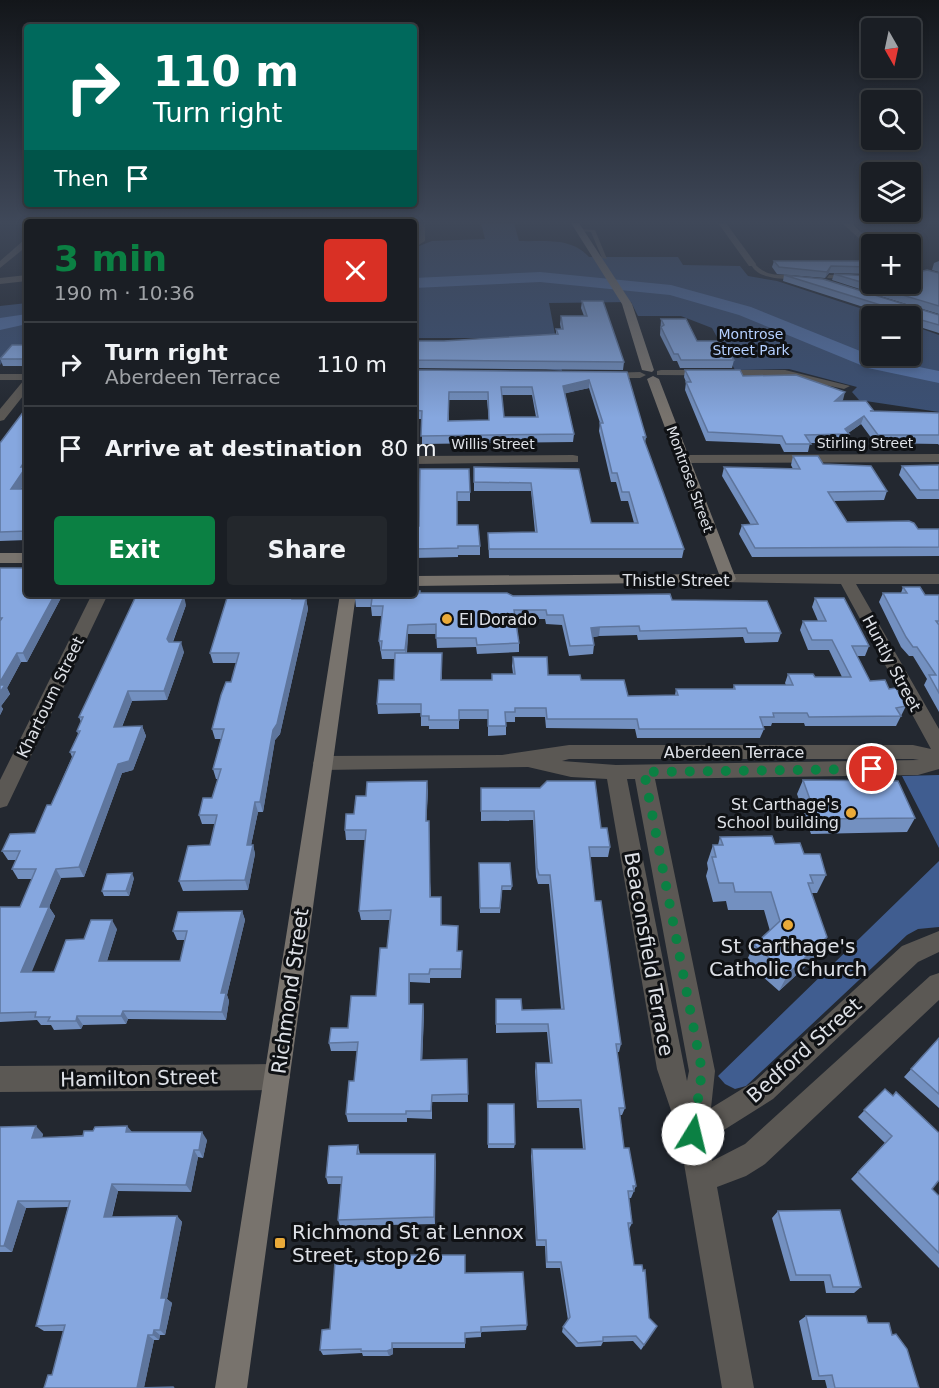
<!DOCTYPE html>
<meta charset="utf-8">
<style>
body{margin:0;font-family:"DejaVu Sans",sans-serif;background:#23272c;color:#f1f3f6;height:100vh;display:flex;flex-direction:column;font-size:22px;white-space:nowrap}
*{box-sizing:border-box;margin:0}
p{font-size:20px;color:#9fa2a6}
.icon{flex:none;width:33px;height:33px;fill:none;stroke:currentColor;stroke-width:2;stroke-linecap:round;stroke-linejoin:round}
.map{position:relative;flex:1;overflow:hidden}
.panel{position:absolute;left:24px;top:219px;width:393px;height:378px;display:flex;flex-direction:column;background:#1a1e24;border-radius:6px;box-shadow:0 3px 9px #0003,0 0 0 2px #383c41}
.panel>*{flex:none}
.banner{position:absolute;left:24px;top:24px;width:393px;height:183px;border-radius:6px;box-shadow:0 3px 9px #0003,0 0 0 2px #383c41;background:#00695c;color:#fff;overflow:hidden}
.needle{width:39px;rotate:171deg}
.fabs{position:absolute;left:861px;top:18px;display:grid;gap:12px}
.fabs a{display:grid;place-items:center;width:60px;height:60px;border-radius:6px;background:#1a1e24;box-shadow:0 3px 9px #0003,0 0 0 2px #383c41;font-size:30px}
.pin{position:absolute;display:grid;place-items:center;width:51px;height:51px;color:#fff;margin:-26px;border:3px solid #fff;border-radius:50%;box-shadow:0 2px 6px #0007}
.me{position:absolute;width:66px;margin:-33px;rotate:9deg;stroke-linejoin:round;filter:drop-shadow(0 0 4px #0008)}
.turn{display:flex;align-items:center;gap:21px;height:126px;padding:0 30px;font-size:27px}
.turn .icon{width:78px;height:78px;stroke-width:2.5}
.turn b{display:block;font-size:42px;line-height:51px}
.then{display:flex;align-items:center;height:57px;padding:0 30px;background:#0003;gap:12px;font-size:22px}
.round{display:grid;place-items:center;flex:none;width:63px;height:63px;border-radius:6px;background:#23272c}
.summary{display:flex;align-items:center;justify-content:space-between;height:102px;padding:0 30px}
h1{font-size:36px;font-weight:600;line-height:45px;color:#0b8043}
.button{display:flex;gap:12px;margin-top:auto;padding:12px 30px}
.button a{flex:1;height:69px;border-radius:6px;background:#0b8043;color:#fff;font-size:24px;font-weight:600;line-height:69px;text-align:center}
.button a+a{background:#23272c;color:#f1f3f6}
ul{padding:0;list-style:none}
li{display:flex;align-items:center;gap:18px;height:84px;padding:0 30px;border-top:2px solid #383c41}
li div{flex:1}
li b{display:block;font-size:22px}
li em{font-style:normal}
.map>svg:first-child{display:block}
</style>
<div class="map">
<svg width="939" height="1388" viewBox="0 0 939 1388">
<rect width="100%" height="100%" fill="#232830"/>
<!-- green -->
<path fill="#3b5074" d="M481 223H514L519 241C545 242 571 237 589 257H678L683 265 740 266 748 276 777 281 884 316H872V356H910L911 325 939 335V412L859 400 852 392 857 387 789 369 735 370 712 328 681 316H638L631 302 549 303 562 371 546 369 540 338H414V248L432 241 485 239Z
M27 303V344L18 345 0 365V306Z"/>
<!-- forest -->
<path fill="#405d90" d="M939 775V848L902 776Z
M939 861V927L918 929 907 935 746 1086 735 1089 725 1084 718 1076Z"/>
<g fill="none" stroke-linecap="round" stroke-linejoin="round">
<!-- river -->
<path fill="#5674a9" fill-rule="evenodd" d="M540 272 671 285 751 307 880 359 939 371V383L868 368 739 315 670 295 540 282 414 288V278Z
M27 314V324L0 330V318Z"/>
<!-- lane -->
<path fill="#5b5854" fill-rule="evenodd" d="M576 229 595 230 607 259 602 258 591 232 578 231Z
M750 263H754C770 281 782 271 800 278L797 280C780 278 758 280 750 263Z
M829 275 872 276V280L827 278Z
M896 284H902L872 297 867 296Z"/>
<!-- street -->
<path fill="#5b5854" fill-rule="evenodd" d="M417 223H425V241L414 248Z
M718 223H726L756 264 755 266H749Z
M842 223H851L873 244 872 250Z
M24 240H27V246L0 268V261Z
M27 275V281L0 284V278Z
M661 370H785L850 386 844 389 785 376 657 375V371Z
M606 373 640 372 646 375 640 378H602L600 376Z
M0 374H27V391L4 420 0 421V409L24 380H0Z
M939 454V462L683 463 677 459 683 455Z
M573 455 578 456V462L414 464V456Z
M728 574H939V584H856L939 729V769L918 775 655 779 715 1071 711 1108 755 1081 902 946 939 931V952L918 962 773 1099 708 1140 712 1161 745 1144 930 976 939 973V1000L765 1164 746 1176 717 1187 754 1388H722L679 1134 657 1069 607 779 571 777 528 767 323 770 316 768 313 763 316 758 323 756 502 755 569 745H913L931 749 841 584 723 582 720 579 723 576ZM569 759H913L919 760 616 765 562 761ZM627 779H635L689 1071 687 1081Z
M92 594H108L10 800 7 806 0 808V780Z
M277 1064 286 1068 290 1077 286 1086 277 1090 0 1092V1066Z"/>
<!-- secondary -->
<path fill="#78736d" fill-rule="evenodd" d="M571 223H579L632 304 654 370 652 372 642 370 622 304Z
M653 376 659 379 736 579 733 582 414 586V576L719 574 647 379Z
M0 553H27V563H0Z
M340 594H356L247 1388H215Z"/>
</g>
<!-- wall -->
<path fill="#7390c0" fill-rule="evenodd" d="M774 261H872V274L829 273 825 278 777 274 772 267Z
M939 261V272L932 270 934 263Z
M939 273V314L880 296 882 289 895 284 869 292 832 280 834 274 910 284Z
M784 275 939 315V333L910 324V316H884L885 314 783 281Z
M582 301 624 362 623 370 414 368V341H444L556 335V329H561L560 324 561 316H584L581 308Z
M661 319 697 341 734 360 732 368H680L677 361H673L660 335Z
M27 345V366H3L0 358Z
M414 370 627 372 646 437 645 443 684 549 682 558H489L488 533 535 532 531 491H474V467L579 469 591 523H634L628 501H621L616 482H611L599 431 600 423 589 388 565 393 574 434 573 442 422 444V419H414ZM501 395H532L536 417H504ZM449 400H487L489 420 449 421Z
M685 370 743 376 843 400 841 401 872 412 939 413V445L938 444 875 443 861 424 848 433 849 434 846 443H810L808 452H784L780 444 706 441 685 390 686 382 684 377Z
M0 443 27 479 21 489H27V540L0 541Z
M793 456 823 464 887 491 884 500 834 501 847 522 918 529H939V556L752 557 739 534 742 525H751L722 476 724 467 793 469 791 465Z
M939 465V499H917L899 475 902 466Z
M420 469 470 492V501H457V525L480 546V555H458V557L414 558V526H419Z
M0 568 27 594H67L62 596 27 662H21L7 688 10 694 1 706 3 709 0 715Z
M903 587 925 595H939V712L924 685 927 679 913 656H909L901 647 879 602 883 593H901Z
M420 593 672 600 781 633 778 642 745 643 743 637 638 640 637 635 599 636 593 637 594 645 593 654 569 656 562 625 546 624 545 619H516L519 643V652L477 654 476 647 437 648 436 634H408L407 653H442V680H492L513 674 512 666 513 657 548 675 581 680 628 696 675 695 676 689H733L734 685H786L785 683 788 674 815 677H842L829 650H808L800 630 803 621H818L812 607 815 598 869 646 865 656H857L870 681 889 689 906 706 896 726H805L804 723H772L771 726H763L764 729 760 738H637L635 729 546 728 545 717H515V722H506V735L488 736V719H459V729H429V726H421V713L378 714 377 704 394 680 395 659H382L379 641 382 616H372L371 607H356L355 598Z
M279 594H297L296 599H306L308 609 280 734 275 740 263 812H258L251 845H253L255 854 248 890 183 891 179 881 210 845 215 824H202L199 815 212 798 218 779H216L213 769 221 739H215L212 729 231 682 237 663H213L210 653 278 598Z
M186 605 173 642 184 652 167 700 132 701 122 727 142 726 146 736 133 770 122 773 84 877 61 878 49 907 55 916 31 972H54L84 939 117 929 107 961H180L185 940H177L173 931 242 911 245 920 227 995 229 1001 226 1020 128 1019 126 1024 83 1025 81 1029 54 1030 51 1025H41L37 1020 0 1022V907H20L32 879H18L12 869 16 860H8L2 851 35 833 51 805 72 757 70 752 78 734 77 731 81 722 79 717Z
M803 780 915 818 907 832 811 834 797 794Z
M481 788 601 828 610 847 608 857H590L595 901 621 1044 619 1052H617L625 1108 622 1115H620L624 1148 636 1186 631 1198H629L632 1223 629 1229 634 1265 649 1318 657 1326 641 1350 633 1341 603 1342 601 1346 576 1347 562 1332 563 1327 568 1320 560 1268H546L545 1246H536L531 1156 532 1149H583L579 1108H537L535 1071 536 1063H550L547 1032 496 1033V999L522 1010 561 1009 549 884H538L536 877 533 820 481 821Z
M428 790 426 821 431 897 442 925 457 951H462L461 978H430V983L410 982V1004H423L424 1013 422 1060 467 1059 468 1102H432V1119L407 1118V1122H348L346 1114 354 1081 357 1051H331L329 1043 348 1028 376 996 387 948 390 920H361L359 911 366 840H346L345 830 366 796Z
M720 837 775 844 804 854 826 875 817 893H811L827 937 818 955 779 991 746 962 754 945 770 931 764 910H728L726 901 713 902 706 876 708 869 707 863 713 845H718Z
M479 863 512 886 511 890H502L500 913H480Z
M134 878 129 896H104L102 891Z
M939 1038V1108L904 1077Z
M885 1089 932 1189 939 1196V1268L851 1179 885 1143 858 1117Z
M488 1104 515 1144 514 1148H488Z
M0 1127 43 1134 42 1138 132 1132 207 1140 203 1158 198 1157 191 1192 118 1191 112 1217 177 1216 182 1222 167 1299 172 1303 165 1335H160L159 1340H154L144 1387H173L175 1388H44L52 1375 64 1331H44L36 1326 68 1207 26 1208 12 1252H0Z
M358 1145 360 1154H435V1224L340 1226 338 1220 341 1184H328L326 1177Z
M778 1211 861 1287 854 1293H826L824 1281H790L772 1218Z
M806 1316 868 1323 892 1335 919 1388H827L825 1380H812L799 1321Z
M527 1325 526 1330 481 1332V1337L465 1338V1348H393V1354L389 1356H363L362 1353 323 1355 320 1350 330 1329Z"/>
<!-- shaded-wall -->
<path fill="#5e759c" d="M831 266 829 273 825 278 827 272Z
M876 284H895L869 292 871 285Z
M589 380V388L563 394V386Z
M845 392 843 400 833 409 835 401Z
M864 416 861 424 847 434 845 429Z
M27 457V479L15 498 11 489 21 467Z
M55 594H67L62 596 27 662 23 653Z
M293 594H297L294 609 292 599Z
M184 596 186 605 170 649 167 639Z
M306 599 308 609 280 734 275 740 263 812 260 802 273 730Z
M408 625V634L406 659 405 650Z
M600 627 599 636 590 638 591 628Z
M181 642 184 652 167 700 164 691Z
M17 653 21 662 7 688 10 694 1 706 3 709 0 715V682Z
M128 691 132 701 118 736 114 727Z
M142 726 146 736 133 770 122 773 84 877 79 867 118 764Z
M427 781 428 790 426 830V821Z
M255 802 258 812 249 855 247 845Z
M253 845 255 854 248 890 245 880Z
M56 869 61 878 49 907 55 916 28 981 21 972 40 907Z
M132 873 134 878 129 896 126 891Z
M242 911 245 920 227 995 229 1001 226 1020 222 1012 221 993Z
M112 920 117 929 104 970 99 961Z
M827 937 818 955 779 991 788 974Z
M409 974 410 982V1013L409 1004Z
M423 1004 424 1013 422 1068 421 1060Z
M123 1011 128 1019 126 1024 121 1016Z
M77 1016 83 1025 81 1029 76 1021Z
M36 1126 43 1134 39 1146 32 1138Z
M127 1126 133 1133 126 1132Z
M202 1132 207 1140 203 1158 199 1150Z
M194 1150 198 1157 191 1192 186 1185Z
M435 1154 436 1162 435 1224 434 1217Z
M112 1184 118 1191 110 1223 104 1217Z
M18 1201 26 1208 12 1252 4 1246Z
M177 1216 182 1222 167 1299 172 1303 165 1335 160 1330 161 1298Z
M154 1330 160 1335 159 1340 153 1335Z
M148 1335 154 1340 144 1388H137Z
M392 1343 393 1348V1354L389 1356 387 1351Z"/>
<!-- building -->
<path fill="#86a7df" stroke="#5e759c" stroke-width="1.5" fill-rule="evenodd" d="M774 261H872V267L831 266 827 272 779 267Z
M927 270 939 273V306L882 289 895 284H910V274Z
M834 274 872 276V284H876L871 285Z
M784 275 823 279 939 315V325L886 310 890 308Z
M582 301H603L624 362 414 360V341H444L558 334 556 329H563L561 316H587Z
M661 319H686L697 341H722L734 360H681L678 354H674L661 327 664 325Z
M12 345H27V359H0Z
M414 370 627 372 646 437H643L684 549H489L488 533 537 532 531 483 474 482V467L579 469 591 523H638L629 492H622L617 473H612L600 423H603L589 380 563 386 574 434 421 436 422 411 414 410ZM501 387H532L538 417H504ZM449 392H488L489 420 448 421Z
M685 370H740L743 376 796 375 845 392 835 401H866L873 410 870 411 939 413V435H878L864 416 845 429 849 434 805 435 811 444H786L782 436 708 432 686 382H691Z
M27 407V457L21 467H26L11 489H27V531L0 532V443Z
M793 456H818L823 464 871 466 887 491 828 492 847 522 909 521 914 523 918 529H939V547L755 548 742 525 758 524 724 467 800 469Z
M939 465V490H920L902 466Z
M420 469H469L470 492H457V525H478L480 546H458V548L414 549V526H419Z
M0 568H27V594H55L23 653H17L0 682V621L2 618H0Z
M903 587H920L925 595H939V621H936L939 625V693L929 675H936L917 647H913L906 637 883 593H907Z
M414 591H420V593H507L513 596 670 594 672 600 767 601 781 633H748L746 628 640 631 639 626 600 627 591 628 594 645 570 646 563 615H547L546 610H514L519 643 477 645 476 638H436V624L408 625 405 650H381L382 641H379L383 606H371L372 598H355L356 594H414Z
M279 594H293L292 599H306L277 724 273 730 260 802H255L247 845H253L245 880 179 881 188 846 210 845 217 815H199L203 798H212L221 769H213L224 729H212L221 695 226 682H231L239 653H210L227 598H278Z
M136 596H184L167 639 169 642H181L164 691H128L114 727 142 726 129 761 118 764 79 867 56 869 40 907H49L21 972H54L66 940 84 939 91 920H112L99 961H180L187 931H173L178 912 242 911 221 993H226L222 1012 123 1011 121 1016H77L76 1021H48L50 1017H35L36 1012 0 1013V907H20L36 869H12L20 851H2L10 834 35 833 47 805H51L75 752H70L80 731H77L83 717H79Z
M815 598H844L869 646H852L870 681 885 680 889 689 896 688 906 706 896 708 901 716 809 717 807 713H773L774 717H760L764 729H639L637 719H547L546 708H515V712H505L506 726H488V710H459V720H429V716H421V704H377L379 680H394L395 653H442L441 680H492V674H515L513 657H547L548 675H580L581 680H624L628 696 678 695 676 689H735L734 685H793L788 674H813L815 677H851L832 640H812L803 621H826Z
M0 685H5L0 692Z
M803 780 898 781 915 818 817 819Z
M427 781 426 821H429L430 897H441V925L458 926 457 951H462L461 969H430L429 974H409V1004H423L421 1060 467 1059 468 1094 432 1095 431 1111H406V1114H346L349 1081H354L358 1042 329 1043 331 1028H348L351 996H376L380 948H387L391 910 359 911 366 830H345L346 814H354L356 796H366L367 782Z
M547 781H595L601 828H607L610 847H589L595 901H601L621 1044H616L625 1108H619L624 1148H629L636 1186H633L634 1191H628L632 1223H628L634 1265H642L643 1271 645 1270 649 1318 657 1326 644 1345 636 1336 603 1337V1341L578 1343 563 1327 570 1317 561 1262H547L546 1240H537L532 1149H585L581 1100 538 1101 536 1063H552L548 1024H496V999H521L522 1010 564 1009 550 875H539L537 868 534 811H481V788H540Z
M772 836 775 844 800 843 804 854H820L826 875H810L813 883H808L827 937 788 974 754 945 780 921 771 892H735L733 883H719L712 857H716L713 845H723L720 837Z
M479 863H510L512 886H502L500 908H480Z
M132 873 126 891H102L107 874Z
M939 1038V1094L911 1069Z
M885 1089 893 1096 896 1092 939 1133V1180L932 1189 939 1196V1253L858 1172 892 1136 864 1110Z
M488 1104H514L515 1144H488Z
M36 1126 32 1138 83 1136 84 1131H93L95 1127 127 1126 126 1132H202L199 1150H194L186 1185 112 1184 104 1217 177 1216 161 1298H166L160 1330H154L153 1335H148L137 1388 173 1387V1388H44L48 1375H52L65 1325 36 1326 70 1201H18L4 1246H0V1127Z
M358 1145 357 1154H435L434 1217 338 1220 342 1177H326L329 1146Z
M840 1210 861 1287H833L830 1275H796L778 1211Z
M410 1255H465V1273L523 1272 527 1325 481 1327V1332L465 1333V1343H392V1349L387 1351H361V1349L320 1350 322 1330 330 1329 335 1262 410 1259Z
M806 1316H866L868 1323H889L892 1335 896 1334 907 1349 919 1388H835L832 1375 819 1376Z"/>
<!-- sky -->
<linearGradient id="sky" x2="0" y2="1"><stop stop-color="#13161a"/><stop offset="0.53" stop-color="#3f4859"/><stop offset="1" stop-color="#3f4859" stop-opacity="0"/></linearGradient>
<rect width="939" height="418" fill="url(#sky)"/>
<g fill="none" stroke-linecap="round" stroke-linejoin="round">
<!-- route -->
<path stroke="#0b8043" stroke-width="10" stroke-dasharray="0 18" d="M693 1134 702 1071 644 772 872 769"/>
</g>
<!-- markers -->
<g fill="#eaaa39" stroke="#0f1114" stroke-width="2">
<circle cx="447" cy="619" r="6"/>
<circle cx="851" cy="813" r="6"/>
<circle cx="788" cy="925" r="6"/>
<rect x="274" y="1237" width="12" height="12" rx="3"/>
</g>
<g text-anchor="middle" stroke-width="6" stroke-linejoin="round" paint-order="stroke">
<!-- far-park labels -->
<g font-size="14" fill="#b4cffe" stroke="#0f1114">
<text x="751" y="339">Montrose<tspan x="751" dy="16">Street Park</tspan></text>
</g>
<!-- far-street labels -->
<g font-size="14" fill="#dee1e7" stroke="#0f1114">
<text x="865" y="448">Stirling Street</text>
<text x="493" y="449">Willis Street</text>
<text transform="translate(690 479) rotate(70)" y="5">Montrose Street</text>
</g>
<!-- street labels -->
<g font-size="16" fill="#dee1e7" stroke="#0f1114">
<text x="676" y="586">Thistle Street</text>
<text transform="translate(892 663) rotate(62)" y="6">Huntly Street</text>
<text transform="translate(50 697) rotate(-64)" y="6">Khartoum Street</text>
<text x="734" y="758">Aberdeen Terrace</text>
</g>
<!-- poi labels -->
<g font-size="16" fill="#dee1e7" stroke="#0f1114" text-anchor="start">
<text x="459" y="625">El Dorado</text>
<text x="839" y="810" text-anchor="end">St Carthage's<tspan x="839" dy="18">School building</tspan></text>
</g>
<!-- near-poi labels -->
<g font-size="20" fill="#dee1e7" stroke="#0f1114">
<text x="788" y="953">St Carthage's<tspan x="788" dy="23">Catholic Church</tspan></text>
<text x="292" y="1239" text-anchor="start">Richmond St at Lennox<tspan x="292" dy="23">Street, stop 26</tspan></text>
</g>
<!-- near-street labels -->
<g font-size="20" fill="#dee1e7" stroke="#0f1114">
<text transform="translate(649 954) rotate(80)" y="7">Beaconsfield Terrace</text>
<text transform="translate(290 991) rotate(-82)" y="7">Richmond Street</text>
<text transform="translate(804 1050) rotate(-42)" y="7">Bedford Street</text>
<text transform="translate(139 1078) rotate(-1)" y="7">Hamilton Street</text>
</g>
</g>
</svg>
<div class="fabs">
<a><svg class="needle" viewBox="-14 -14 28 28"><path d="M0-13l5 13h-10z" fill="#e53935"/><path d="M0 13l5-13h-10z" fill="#9fa2a6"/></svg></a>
<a><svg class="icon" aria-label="search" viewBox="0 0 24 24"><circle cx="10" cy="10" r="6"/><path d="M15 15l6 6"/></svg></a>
<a><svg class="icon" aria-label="layers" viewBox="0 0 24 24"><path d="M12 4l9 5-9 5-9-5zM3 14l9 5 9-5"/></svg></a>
<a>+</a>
<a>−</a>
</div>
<div class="pin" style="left:872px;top:769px;background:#d93025"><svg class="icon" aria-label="arrive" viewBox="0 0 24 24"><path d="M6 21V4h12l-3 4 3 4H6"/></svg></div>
<svg class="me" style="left:693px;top:1134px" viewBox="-20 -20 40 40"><circle r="19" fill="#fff"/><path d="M0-13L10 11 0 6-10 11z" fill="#0b8043"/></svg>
<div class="banner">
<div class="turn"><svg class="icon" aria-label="right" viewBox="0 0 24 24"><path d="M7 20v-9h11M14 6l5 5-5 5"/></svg><div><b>110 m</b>Turn right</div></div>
<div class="then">Then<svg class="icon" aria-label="arrive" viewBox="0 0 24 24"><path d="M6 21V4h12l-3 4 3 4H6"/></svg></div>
</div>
<section class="panel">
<div class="summary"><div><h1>3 min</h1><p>190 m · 10:36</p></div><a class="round" style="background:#d93025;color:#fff"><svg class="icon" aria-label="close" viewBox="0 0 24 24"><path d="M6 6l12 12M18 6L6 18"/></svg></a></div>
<ul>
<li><svg class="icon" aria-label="right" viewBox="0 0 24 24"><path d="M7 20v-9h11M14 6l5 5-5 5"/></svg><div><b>Turn right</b><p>Aberdeen Terrace</p></div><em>110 m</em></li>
<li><svg class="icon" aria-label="arrive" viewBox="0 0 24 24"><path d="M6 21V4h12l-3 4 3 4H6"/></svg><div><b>Arrive at destination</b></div><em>80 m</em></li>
</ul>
<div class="button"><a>Exit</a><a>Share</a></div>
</section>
</div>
